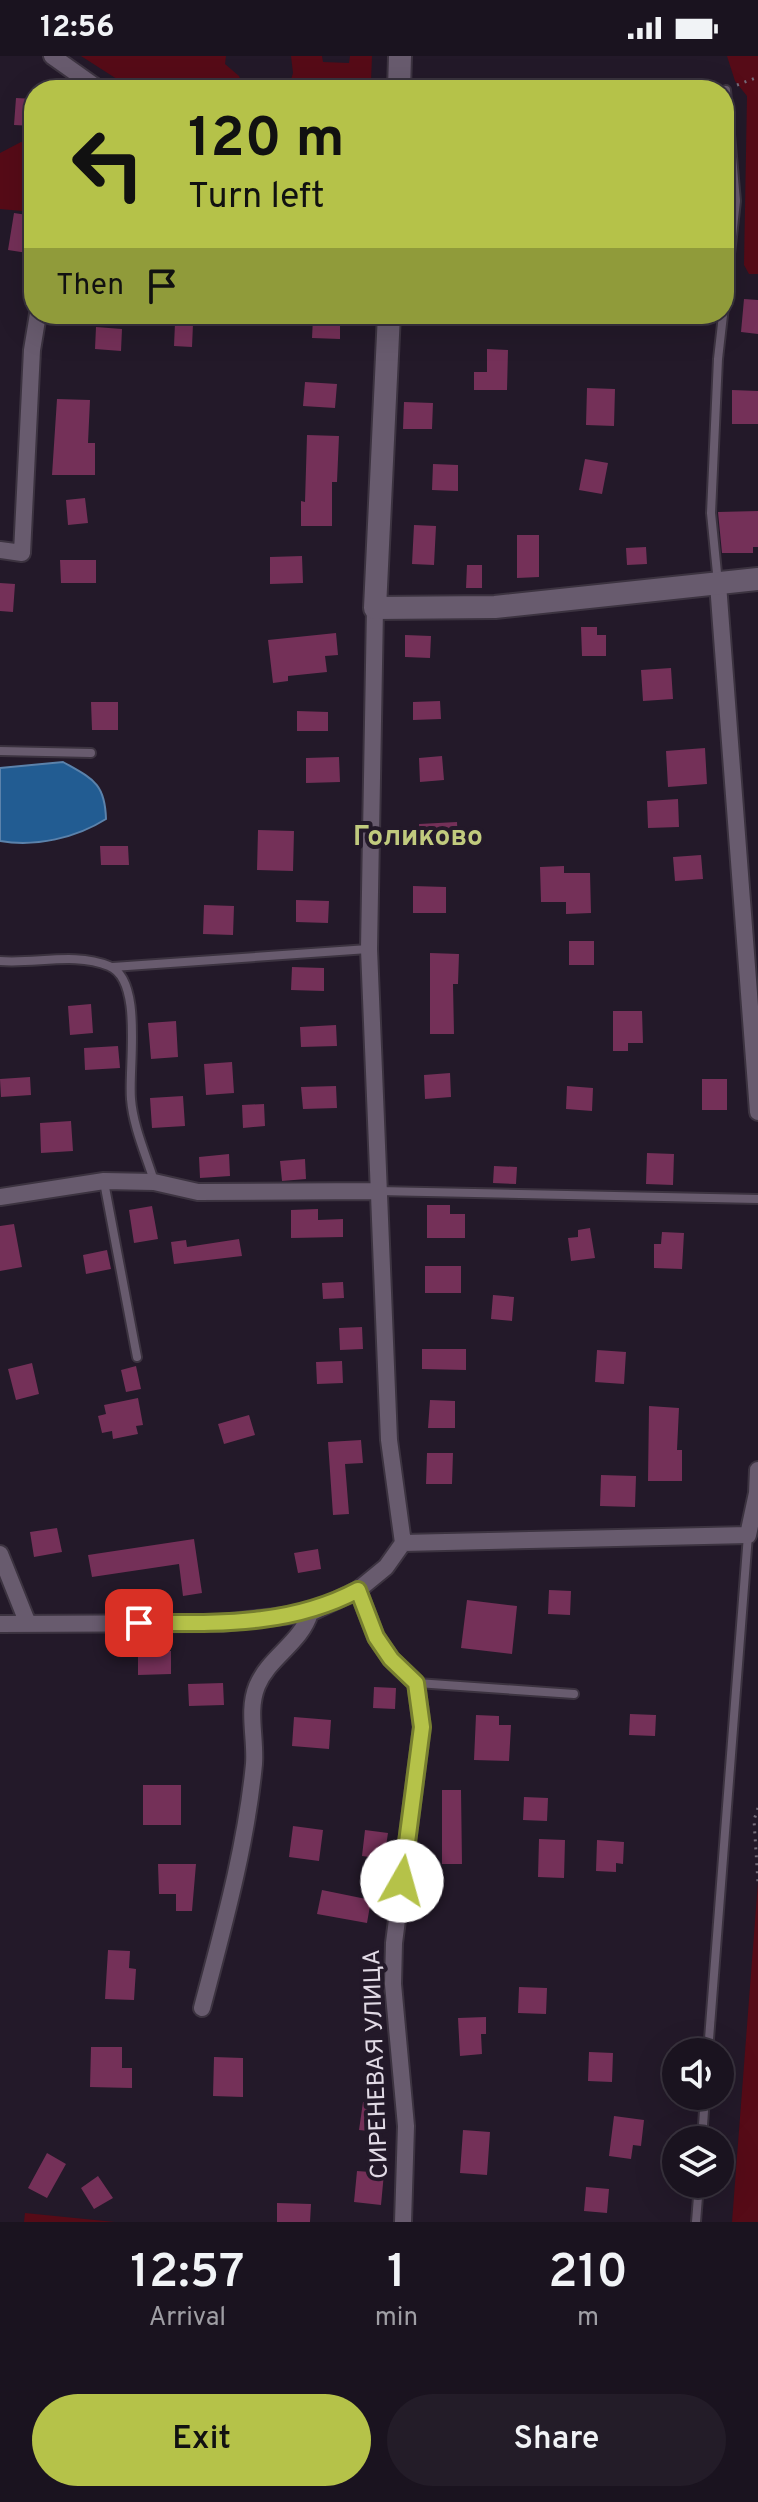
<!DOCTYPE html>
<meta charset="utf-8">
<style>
body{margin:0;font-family:Overpass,sans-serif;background:#231c28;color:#f1f3f6;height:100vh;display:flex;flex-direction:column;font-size:30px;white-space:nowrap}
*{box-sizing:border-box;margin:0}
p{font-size:26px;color:#9f9ea4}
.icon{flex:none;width:44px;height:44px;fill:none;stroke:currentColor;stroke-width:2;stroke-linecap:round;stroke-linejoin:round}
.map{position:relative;height:2166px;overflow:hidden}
.panel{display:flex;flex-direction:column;background:#1a131f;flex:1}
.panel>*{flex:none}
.banner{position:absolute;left:24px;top:24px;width:710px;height:244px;border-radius:32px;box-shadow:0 8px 32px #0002,0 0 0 2px #38323d;background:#b5c249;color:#111;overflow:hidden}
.fabs{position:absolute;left:662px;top:1982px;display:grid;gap:16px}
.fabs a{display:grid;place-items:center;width:72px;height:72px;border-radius:50%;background:#1a131f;box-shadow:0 8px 32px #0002,0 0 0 2px #38323d;font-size:40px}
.pin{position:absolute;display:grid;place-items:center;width:68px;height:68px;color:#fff;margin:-34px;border-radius:16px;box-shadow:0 4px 12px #0006}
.me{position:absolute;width:88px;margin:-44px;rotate:7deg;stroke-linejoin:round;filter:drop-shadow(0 0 6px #0008)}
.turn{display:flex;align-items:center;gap:28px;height:168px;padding:0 32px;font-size:36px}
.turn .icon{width:104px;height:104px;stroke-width:2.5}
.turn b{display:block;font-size:56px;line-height:68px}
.then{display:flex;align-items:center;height:76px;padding:0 32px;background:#0003;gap:16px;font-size:30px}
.eta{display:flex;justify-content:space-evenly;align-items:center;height:136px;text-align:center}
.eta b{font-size:48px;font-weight:600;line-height:56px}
.primary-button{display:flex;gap:16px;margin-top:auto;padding:16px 32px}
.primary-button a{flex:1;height:92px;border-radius:48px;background:#b5c249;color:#111;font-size:32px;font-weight:600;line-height:92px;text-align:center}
.primary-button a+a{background:#231c28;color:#f1f3f6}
.status{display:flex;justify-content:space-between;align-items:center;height:56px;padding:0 40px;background:#1a131f;direction:ltr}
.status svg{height:22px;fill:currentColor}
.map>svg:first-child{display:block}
</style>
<div class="status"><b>12:56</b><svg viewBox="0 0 49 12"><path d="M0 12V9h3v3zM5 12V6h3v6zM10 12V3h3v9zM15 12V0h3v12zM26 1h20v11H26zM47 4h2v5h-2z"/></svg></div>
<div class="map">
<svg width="758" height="2166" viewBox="0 0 758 2166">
<rect width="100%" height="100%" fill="#231929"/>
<!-- green -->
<path fill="#560b17" d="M81 0H226L225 8 239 20 243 30 240 34H134Z
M291 0H322L323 6 349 7 350 0H372L371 26 346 34H294L290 27 293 17Z
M727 0H758V218H749L744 209 747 40 735 25Z
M21 86 34 87V156L0 153V97Z
M758 1826V2166H732Z
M25 2157 115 2166H24Z"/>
<!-- water -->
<path fill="#225c92" stroke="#5b82ab" stroke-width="2" d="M63 706C93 723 105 727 106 763 76 782 36 791 0 785V712Z"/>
<!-- building -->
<path fill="#743058" d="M16 42 34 43V70L14 69Z
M14 157 34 160V198L8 194Z
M744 243 758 244V278L741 276Z
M313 262 340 263V283L312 282Z
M175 267 193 268 192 291 174 290Z
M96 271 122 273 121 295 95 293Z
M487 293 508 294 507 334H474V316H487Z
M305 326 337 328 335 352 303 350Z
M587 332 615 333 614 370 586 369Z
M732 334 758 335V368H732Z
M57 343 90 344 88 387H95V419H52Z
M404 346 433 347 432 373H403Z
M307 379 339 380 337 426H332V470H301V445L305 446Z
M585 403 608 407 602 438 579 434Z
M433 408 458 409V435L432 434Z
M85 442 88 467 68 469 66 444Z
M758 455V491H753V497H722L718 456Z
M414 469 436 470 434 509 412 508Z
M517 479H539V521L517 522Z
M646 491 647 508 627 509 626 492Z
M302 500 303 527 270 528V501Z
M60 504H96V527H61Z
M467 509H482V532H466Z
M0 527 15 528 13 556 0 555Z
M581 571H597V579H606V600H582Z
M336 577 338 599 325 600 327 616 288 620V625L273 627 268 584Z
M405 579 431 580 430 602 405 601Z
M671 612 673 643 643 645 641 614Z
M440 645 441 663 413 664V646Z
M91 646H118V674H92Z
M297 655 328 656V675H297Z
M705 692 707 728 668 731 666 695Z
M442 700 444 724 420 726 419 702Z
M339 701 340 726 306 727V702Z
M678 743 679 771 648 772 647 745Z
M457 766 458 787 420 789 419 768Z
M258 774 294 775 293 815 257 814Z
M100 790H128L129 809H101Z
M701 799 703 823 675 825 673 801Z
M564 810V817H590L591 857 566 858V846H541L540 811Z
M413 830 446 831V857H413Z
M296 844 329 845 328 867 296 866Z
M204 849 234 850 233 879 203 878Z
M569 885H594V909H569Z
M430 897 459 898 458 928H453L454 978H430Z
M292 911 324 912V935L291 934Z
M91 948 93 977 70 979 68 950Z
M613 955H642L643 987H628V995H613Z
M176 965 178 1001 151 1003 148 967Z
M336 969 337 990 301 991 300 971Z
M118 990 120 1012 85 1014 84 992Z
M232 1006 234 1037 206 1039 204 1008Z
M450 1017 451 1041 425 1043 424 1019Z
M30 1021 31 1039 1 1041 0 1023Z
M702 1023H727V1054H702Z
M336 1030 337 1052 303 1053 301 1031Z
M567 1030 593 1032 592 1055 566 1053Z
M183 1040 185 1070 152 1072 150 1042Z
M264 1048 265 1070 243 1072 242 1049Z
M71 1065 73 1095 41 1097 40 1067Z
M647 1097 674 1098 673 1129 646 1128Z
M229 1098 230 1120 200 1122 199 1101Z
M305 1103 306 1123 282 1125 280 1105Z
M494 1110 517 1111 516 1128 493 1127Z
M427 1149H450V1158H465V1182H427Z
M152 1150 158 1183 134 1187 129 1154Z
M318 1153V1164L343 1163V1181L291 1182V1154Z
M14 1168 22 1211 0 1215V1170Z
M590 1172 595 1202 571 1205 568 1182 578 1181V1174Z
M662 1176 684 1177 682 1213 654 1212V1188H661Z
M239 1183 242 1200 174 1208 171 1186 186 1184 187 1191Z
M107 1194 111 1213 86 1218 83 1199Z
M425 1210H461V1237H425Z
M343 1226 344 1242 323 1243 322 1227Z
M493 1239 514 1241 512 1265 491 1263Z
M362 1271 363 1293 340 1294 339 1272Z
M422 1293H466V1314L422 1313Z
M597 1294 626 1296 624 1328 595 1326Z
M342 1305 343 1327 317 1328 316 1306Z
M32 1307 39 1338 16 1344 8 1313Z
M136 1310 141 1333 126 1336 121 1314Z
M138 1342 143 1369 136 1370 138 1378 113 1383 112 1375 102 1377 98 1360 106 1358 104 1349Z
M430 1344 455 1345V1372H428Z
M649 1350 679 1352 677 1394H682V1425H648Z
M249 1359 255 1379 224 1388 218 1368Z
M361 1384 363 1407 345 1408 349 1458 333 1459 328 1386Z
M427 1397H453L452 1428H426Z
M601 1419 636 1420 635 1451 600 1450Z
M57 1472 62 1496 34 1501 30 1476Z
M194 1483 202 1537 183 1540 179 1508 92 1521 88 1499Z
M318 1493 321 1513 298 1517 294 1497Z
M549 1534 571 1535 570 1559 548 1558Z
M467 1544 517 1550 512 1598 461 1592Z
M138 1595H171V1618L138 1619Z
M223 1627 224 1649 189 1650 188 1628Z
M374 1631 396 1632 395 1653 373 1652Z
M630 1658 656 1659 655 1680 629 1679Z
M476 1659 499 1660V1669H511L509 1705 474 1704Z
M294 1661 331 1664 329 1693 292 1690Z
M143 1729H181V1769H143Z
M442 1734H461L462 1808H442Z
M524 1741 548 1742 547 1765 523 1764Z
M293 1770 323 1774 319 1805 289 1801Z
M365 1774 388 1777 384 1803 362 1800Z
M539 1783 565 1784 564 1822 538 1821Z
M597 1784 624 1786 623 1808 616 1807V1816L596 1815Z
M158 1808H196L192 1855H176V1838H159Z
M322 1834 371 1844 367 1867 317 1858Z
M108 1894 130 1895 129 1912 136 1913 134 1944 105 1943Z
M519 1931 547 1932 546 1958 518 1957Z
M486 1961V1978H481L482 1998 460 2000 458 1962Z
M91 1991H122V2012H132V2032L90 2031Z
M589 1996 613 1997 612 2026 588 2025Z
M214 2001 243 2002V2041L213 2040Z
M363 2046 382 2048 378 2076 359 2074Z
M614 2060 644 2064 641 2090 633 2089 631 2103 609 2100Z
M463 2074 490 2076 487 2119 460 2117Z
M47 2097 66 2108 47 2142 28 2132Z
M357 2115 384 2117 381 2149 354 2146Z
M98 2120 113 2142 94 2153 81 2132Z
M586 2131 609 2133 607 2157 584 2155Z
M277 2147 311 2148 310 2166H277Z"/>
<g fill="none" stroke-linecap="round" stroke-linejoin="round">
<defs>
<path id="lane" d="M718 527 711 457 718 303 736 145 726 34
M0 695 91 697
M0 905C36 908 75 896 109 910 144 924 128 1012 131 1043 133 1070 146 1099 154 1125
M113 911 368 893
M104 1126 137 1301
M378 1135 758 1143
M417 1627 574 1638
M708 1996 748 1479
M702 2084 705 2040
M696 2166 699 2128"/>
<path id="street" d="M52 0 100 34
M0 494 22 497 32 294 38 258
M718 528 758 1056
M0 1141 104 1125 154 1126 198 1136 377 1135
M403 1487 748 1479 757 1437 758 1414
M0 1498 28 1568
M358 1534 376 1581 391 1603 416 1627 422 1671 394 1887 393 1928 406 2070 403 2166
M0 1568 222 1567 310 1557 358 1534 386 1511 403 1487 389 1384 369 893 375 552
M202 1952C223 1872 246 1791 254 1708 256 1682 247 1655 257 1630 269 1601 301 1587 310 1557"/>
<path id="secondary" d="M399 34 400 0
M389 258 375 552 495 551 758 523"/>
</defs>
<!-- lane casing -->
<use href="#lane" stroke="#3c3340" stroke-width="12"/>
<!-- street casing -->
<use href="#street" stroke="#3c3340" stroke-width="20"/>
<!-- secondary casing -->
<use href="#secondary" stroke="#3c3340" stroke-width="26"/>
<!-- path -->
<path stroke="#746c79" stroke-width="3" stroke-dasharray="2 6" stroke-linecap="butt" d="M737 29 758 21
M758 1752 754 1764 758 1827"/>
<!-- lane -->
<use href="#lane" stroke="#685b6e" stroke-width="8"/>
<!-- street -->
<use href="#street" stroke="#685b6e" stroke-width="16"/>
<!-- secondary -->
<use href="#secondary" stroke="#685b6e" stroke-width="22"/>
</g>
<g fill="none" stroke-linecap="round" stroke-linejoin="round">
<defs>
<path id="route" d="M139 1567C215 1567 289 1571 358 1534L376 1581 391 1603 416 1627 422 1671 402 1825"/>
</defs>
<!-- route casing -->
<use href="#route" stroke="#767e2f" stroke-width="20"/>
<!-- route -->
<use href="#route" stroke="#b5c249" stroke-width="14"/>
</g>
<g text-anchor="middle" stroke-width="8" stroke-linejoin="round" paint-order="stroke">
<!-- street labels -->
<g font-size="24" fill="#e1dae5" stroke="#231929">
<text transform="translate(375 2008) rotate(-92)" y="8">СИРЕНЕВАЯ УЛИЦА</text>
</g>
<!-- quarter labels -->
<g font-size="28" font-weight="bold" fill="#c1ca7e" stroke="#231929">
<text x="418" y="789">Голиково</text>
</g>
</g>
</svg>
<div class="fabs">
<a><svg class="icon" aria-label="sound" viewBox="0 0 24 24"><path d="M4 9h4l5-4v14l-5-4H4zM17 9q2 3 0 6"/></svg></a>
<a><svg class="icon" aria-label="layers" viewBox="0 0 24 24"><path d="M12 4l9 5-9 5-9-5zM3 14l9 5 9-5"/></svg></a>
</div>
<div class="pin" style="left:139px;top:1567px;background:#d93025"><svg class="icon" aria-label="arrive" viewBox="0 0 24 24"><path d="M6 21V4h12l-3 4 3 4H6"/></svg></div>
<svg class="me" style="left:402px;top:1825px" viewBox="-20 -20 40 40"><circle r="19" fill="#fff"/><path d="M0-13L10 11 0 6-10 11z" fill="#b5c249"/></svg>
<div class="banner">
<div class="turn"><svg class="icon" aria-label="left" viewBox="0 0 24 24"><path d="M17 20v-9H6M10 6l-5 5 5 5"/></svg><div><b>120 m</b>Turn left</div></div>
<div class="then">Then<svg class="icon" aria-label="arrive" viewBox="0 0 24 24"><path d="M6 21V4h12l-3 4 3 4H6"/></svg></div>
</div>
</div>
<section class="panel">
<div class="eta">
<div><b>12:57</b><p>Arrival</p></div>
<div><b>1</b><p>min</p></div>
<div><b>210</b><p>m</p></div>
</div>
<div class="primary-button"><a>Exit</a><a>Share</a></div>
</section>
